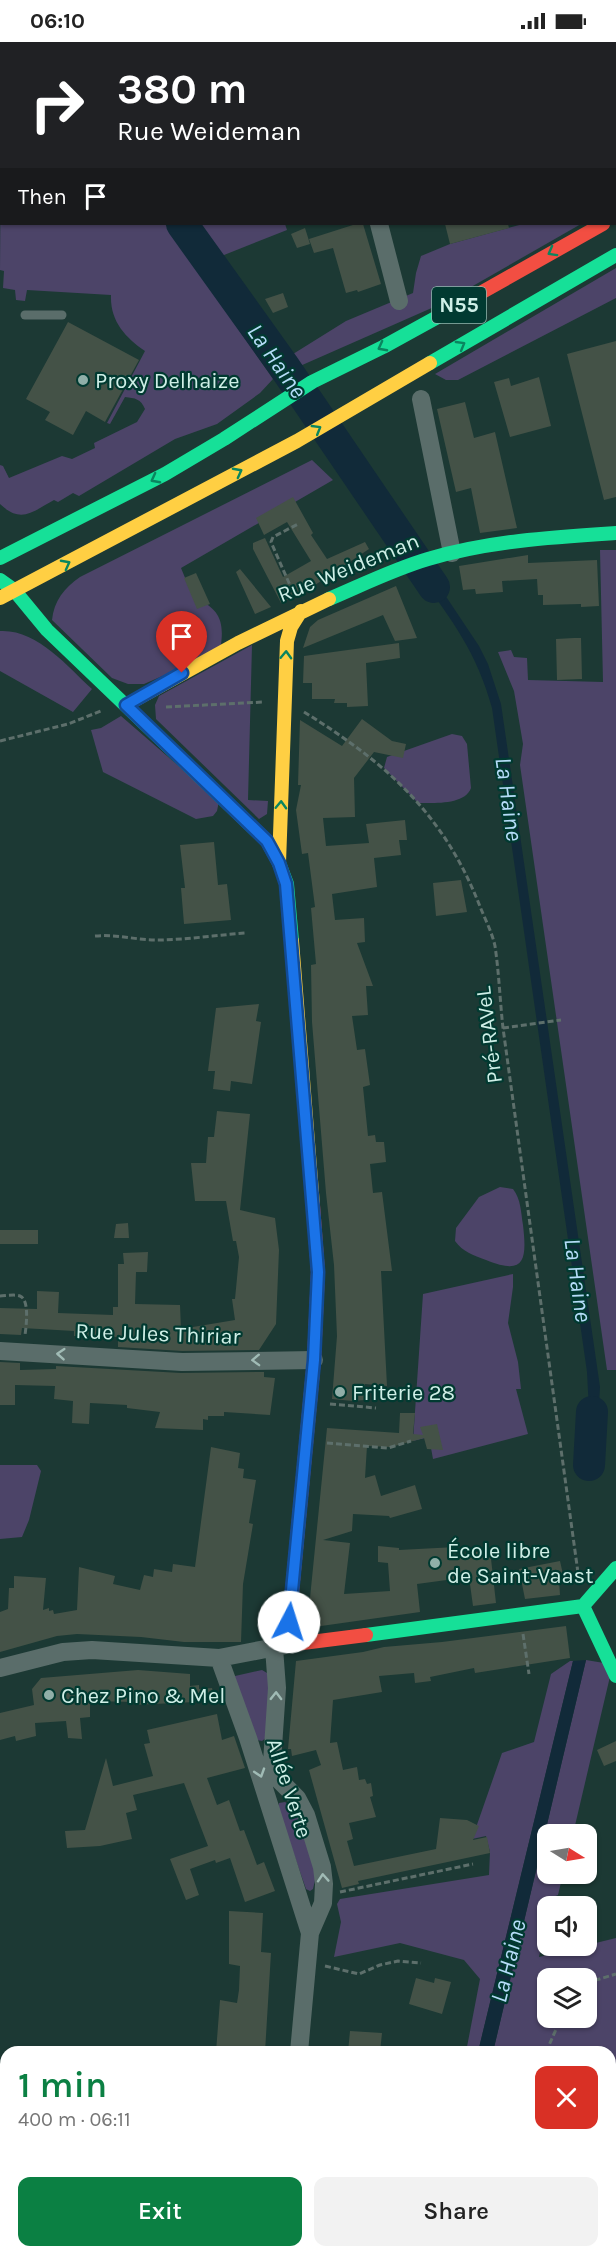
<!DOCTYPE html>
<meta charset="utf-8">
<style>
body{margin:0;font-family:Karla,sans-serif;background:#f2f2f2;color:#222;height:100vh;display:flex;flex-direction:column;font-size:22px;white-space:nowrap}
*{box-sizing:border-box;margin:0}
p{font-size:20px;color:#767676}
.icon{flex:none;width:33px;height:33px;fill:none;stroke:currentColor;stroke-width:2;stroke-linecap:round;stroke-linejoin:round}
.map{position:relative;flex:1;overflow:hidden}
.details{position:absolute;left:0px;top:2004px;width:616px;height:212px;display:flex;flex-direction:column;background:#fff;border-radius:18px 18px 0 0;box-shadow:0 2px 4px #0004}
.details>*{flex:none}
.hud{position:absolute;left:0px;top:0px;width:616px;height:183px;box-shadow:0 2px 4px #0004;background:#202124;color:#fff;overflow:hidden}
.needle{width:39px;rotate:101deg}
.buttons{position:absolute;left:537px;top:1782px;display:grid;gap:12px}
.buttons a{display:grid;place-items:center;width:60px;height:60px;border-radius:12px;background:#fff;box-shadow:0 2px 4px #0004;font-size:30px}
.pin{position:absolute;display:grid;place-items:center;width:51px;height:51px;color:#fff;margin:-62px -26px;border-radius:50% 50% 50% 0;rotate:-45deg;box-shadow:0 0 6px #0007}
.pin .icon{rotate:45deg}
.me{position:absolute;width:66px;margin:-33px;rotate:5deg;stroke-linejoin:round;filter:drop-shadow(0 0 4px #0008)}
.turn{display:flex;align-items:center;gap:21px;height:126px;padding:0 18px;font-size:27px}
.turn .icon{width:78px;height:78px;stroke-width:2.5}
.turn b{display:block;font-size:42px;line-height:51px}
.then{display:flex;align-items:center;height:57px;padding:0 18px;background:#0003;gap:12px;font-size:22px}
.round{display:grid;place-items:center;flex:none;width:63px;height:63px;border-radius:12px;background:#f2f2f2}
.overview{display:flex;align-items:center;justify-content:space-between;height:102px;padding:0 18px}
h1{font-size:36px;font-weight:600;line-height:45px;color:#0b8043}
.primary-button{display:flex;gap:12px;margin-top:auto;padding:12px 18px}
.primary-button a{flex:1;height:69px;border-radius:12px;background:#0b8043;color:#fff;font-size:24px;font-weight:600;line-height:69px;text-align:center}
.primary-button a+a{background:#f2f2f2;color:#222}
.status{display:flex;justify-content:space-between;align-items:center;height:42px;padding:0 30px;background:#fff;direction:ltr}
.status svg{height:16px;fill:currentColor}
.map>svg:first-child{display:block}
</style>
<div class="status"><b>06:10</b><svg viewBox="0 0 49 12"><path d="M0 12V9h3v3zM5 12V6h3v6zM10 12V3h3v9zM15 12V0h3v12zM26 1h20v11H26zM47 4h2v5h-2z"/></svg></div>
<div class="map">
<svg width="616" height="2215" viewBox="0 0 616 2215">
<rect width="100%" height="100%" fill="#1c3934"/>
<!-- green -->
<path fill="#4c4468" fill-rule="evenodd" d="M1 92 2 182H165L273 337 260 351 217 382 175 397 79 454 73 451 58 460 54 458C32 470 21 482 0 462V423L3 424 9 436 62 414 72 417 95 406 94 401 137 380 145 367C141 357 135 356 125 355L110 382 107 381 145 309C125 295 110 279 111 253L27 248 25 259 16 258 15 248 3 246 4 229 0 228Z
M189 182H285L287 188 214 217Z
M523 182H581L443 261 300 324 285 317 346 279 413 251 416 231 421 214 450 202Z
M616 226V256L458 338H446L435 332Z
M312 418 333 438 181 526 193 555C221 567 225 580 220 609L144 642H128L112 636 52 578C54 559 64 546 80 535Z
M600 508H616V1328H607L520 723 523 702 514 649 498 610 511 608 514 615 527 616 528 638 603 640Z
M0 589C37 587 67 624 92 647L73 670 0 629Z
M252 603 248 758 268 759 267 772 259 777 156 677 155 663 159 654Z
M121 674 219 759 217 769 213 774 196 777 103 730 91 688 101 686Z
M452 692 462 694 467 702 471 746C465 763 434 761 418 761L384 726 387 715Z
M500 1145 513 1147C521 1157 521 1171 523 1183 527 1218 525 1234 486 1218 473 1213 463 1210 455 1199L456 1186 479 1155Z
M513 1232V1245L508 1281 518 1320 521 1347H516L528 1392 433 1417 429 1395 413 1399 423 1252Z
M0 1423H37L41 1429 29 1478 22 1495 0 1497Z
M586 1618 610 1622 612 1626 573 1792H548V1832H563L558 1853 553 1855 551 1864H548L547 1878 539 1915 616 1896V2215H445L447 2210H610V2010H493ZM548 1936H586V1976H548Z
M570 1619H573L478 2010H466L480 1937 464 1918 400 1901 334 1915 341 1880 337 1862 340 1857 489 1833 490 1810 486 1794 472 1797 502 1711 534 1700 551 1632Z
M262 1628 267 1631 272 1647 268 1694 262 1699 257 1698 235 1642V1634Z
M285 1760 297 1767 316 1834 313 1847 310 1849 306 1847 278 1767 279 1761Z"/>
<!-- water -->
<path fill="#112a39" d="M429 529 479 604 488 622 501 662 600 1345 596 1414H585L589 1368 587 1330 492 666C477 611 452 578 419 533Z
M586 1618 493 2010H478L573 1619Z"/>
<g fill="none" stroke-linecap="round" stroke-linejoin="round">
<!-- river -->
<path stroke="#112a39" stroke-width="32" d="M51 0 52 2
M182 182 283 323 434 545
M589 1423 592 1370"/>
</g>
<!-- building -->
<path fill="#445247" d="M356 182H363L381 242 358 250 357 248 346 251 333 206 314 211 309 197Z
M445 182H508L509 186 450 202Z
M305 186 310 202 297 206 291 192Z
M283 251 288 265 273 271 265 257Z
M68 280 139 318 105 380 86 369 73 393 45 378 50 370 26 357Z
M616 299V455L604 458 567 312Z
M539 335 551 384 510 395 494 340 509 336 511 344Z
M465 360 474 396 495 390 517 486 480 491 471 446 456 450 437 367Z
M293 455 313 491 311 493 327 517 365 500 369 507 306 549 281 561 253 507V501L265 496 283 535 311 519 287 480 264 493 256 476Z
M528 513V521L597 518 599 564 581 565V562L543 563V553H538L537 537 502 539 503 550 476 552 475 547 463 548 459 524Z
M240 527 271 565 255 572 236 530Z
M196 531 210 562 197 567 184 536Z
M396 544 417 596 395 599 383 573 303 606 310 585 318 578Z
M574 596H581L582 637 557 638 556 597Z
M399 601 400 616 366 621 368 664 347 665V661H334L335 657H312V641H303L304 614Z
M362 677 392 699 406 702 403 716 374 710 354 736 355 775 323 776 326 804 369 801 366 782 405 778 407 798H399L401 813 374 816 377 845 332 852 335 878 364 876 365 900 357 901 373 944H366L368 973 352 974 357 1008 365 1007 370 1043 363 1045 368 1094 375 1093 376 1100H384L386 1120 370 1122 373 1151 382 1150 392 1229H381L387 1344 365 1342 364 1358 353 1359 332 1357 337 1294 334 1223 326 1151 312 980 311 923 316 922 311 866 315 865 308 811 302 812 296 768 301 743H298L300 678 342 704Z
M214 800 218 843 227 842 231 878 184 882 181 846H185L180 803Z
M461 838 467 870 436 874 433 841Z
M259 962 256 979 261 980 252 1042 231 1039 230 1049 213 1047 215 1029H208L216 966Z
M217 1069 250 1072 240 1168 275 1176 279 1208 276 1282 259 1308 182 1309 118 1305V1295L74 1294V1289L22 1286 21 1293 0 1292V1266L37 1267V1249L59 1250 58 1271 113 1273V1265H118V1222H124L123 1211 148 1210 147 1230H136L135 1262 180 1263 181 1287 235 1278 232 1257H235L239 1215 236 1199H233L226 1159H195L191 1121H206L208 1095H214Z
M128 1181 129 1196H114L116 1182Z
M0 1188H38V1202H0Z
M0 1320 20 1321V1328L56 1327V1324L181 1331 264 1330V1335L275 1336 270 1373 224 1370V1374H208V1378L203 1377V1388L155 1386 160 1370 127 1366V1363L90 1361 89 1382 72 1381 73 1359 54 1357 55 1344 15 1343V1363H0Z
M400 1371H415L413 1392 423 1393 420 1385 437 1382 443 1408 427 1407 424 1396 391 1405 367 1404 365 1436 375 1433 381 1454 415 1443 422 1467 390 1476 389 1474 353 1472 352 1489 323 1498 350 1501 344 1552 390 1549 388 1521 378 1520V1504L399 1506V1508L456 1505V1513L490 1508 496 1561 473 1564 469 1535 417 1542 420 1570 307 1586 327 1386 399 1391Z
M211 1405 240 1411 238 1426 244 1427 243 1436 256 1438 249 1481 253 1482 243 1542 241 1600H184L141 1595 77 1592 57 1594 0 1610V1570L8 1567 9 1546H14V1534L46 1536 43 1568 49 1566V1569L53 1568 54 1572 77 1568 79 1525 115 1534 113 1542 140 1548 144 1533 153 1535 154 1527 172 1530 173 1522 195 1525Z
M560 1519 564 1537 559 1538 560 1553 525 1557 519 1527Z
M566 1584 570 1616 475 1631 474 1626 430 1635 431 1639 415 1641 414 1631 379 1634 382 1650 333 1658 330 1701 337 1700 343 1728 357 1725 359 1738 365 1737 367 1742 371 1741 373 1754 370 1755 376 1775 349 1781 353 1797 347 1799 354 1824 436 1807 440 1776 467 1778 479 1784 473 1798 487 1795 490 1811 358 1839 359 1842 342 1846 309 1728 321 1723 316 1708 292 1714 291 1707H288L296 1619 363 1610 384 1605 442 1600Z
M138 1628 190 1632V1644L199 1643V1647L212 1646 215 1659 134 1663V1660L90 1659V1675L80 1676 82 1697 68 1696 66 1679 35 1681 36 1694 16 1699 15 1694 0 1698V1671L34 1663 32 1647 41 1636Z
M217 1672 222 1698 234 1694 245 1726 207 1736 217 1763 229 1758 240 1789 244 1788 257 1823 264 1820 275 1849 245 1860 230 1816 216 1821 215 1818 190 1827 199 1853 186 1858 170 1817 208 1804 184 1741 133 1753 137 1768 126 1771 132 1797 100 1804 67 1806 65 1789 85 1788 106 1716 113 1744 153 1734 144 1702 150 1701 147 1688Z
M616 1699V1719L604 1724 597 1708Z
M229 1869 263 1871 261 1910 271 1911 265 2010H216L220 1958 237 1961 239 1948 240 1924 229 1922Z
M416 1936 434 1941 435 1936 451 1940 442 1972 409 1962Z
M350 1989 382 1991 380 2010H348Z"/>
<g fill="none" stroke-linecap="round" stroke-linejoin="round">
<!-- path -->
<path stroke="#5d6f6b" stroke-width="3" stroke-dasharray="6 3" stroke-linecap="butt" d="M293 550 271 500 273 495 298 482
M166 665 264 660
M304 670C385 720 443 771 479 862 484 875 492 890 495 904 499 931 500 959 503 986L579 1538
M0 699 68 682 101 669
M95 894C116 892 136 898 156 898 186 898 216 893 246 891
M503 986 561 978
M0 1254C5 1254 15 1252 20 1254 30 1258 26 1285 25 1293
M330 1362 376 1366
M327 1401 388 1406 411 1399
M523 1592 529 1632
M340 1850 473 1822
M325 1924 359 1932 380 1923 398 1919 421 1921
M586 1941 616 1932
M546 2010 561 1976
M610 2062 616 2067
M490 2215 491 2210"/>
<!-- lane -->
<path stroke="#5a6d6a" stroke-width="9" d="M25 273H62"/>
<!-- street -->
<path stroke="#5a6d6a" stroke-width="18" d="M342 0V2
M379 182 399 259
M421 357 452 511
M0 1309 182 1320 314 1318
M274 1606 277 1646 272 1720 279 1738 297 1756 306 1773 322 1825 324 1842 323 1861 310 1891
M219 1616 248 1696 310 1891 299 2010
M0 1626 63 1610 92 1608 219 1616 286 1603
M292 2210V2215"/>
<!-- fast -->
<path stroke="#16e098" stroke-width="14" d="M430 321 616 213
M0 516 165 432 224 397 312 340 383 305 452 267
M0 538 14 548 47 588 267 799 279 821 287 842 292 899
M329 557C362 543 394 527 428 517 488 499 554 495 616 491
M583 1564 616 1634
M583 1564 616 1526
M366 1593 583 1564"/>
<!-- slow -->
<path stroke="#ffcf43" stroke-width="14" d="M0 556 297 399 430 321
M126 663 238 601 329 557
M279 821 287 599 291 585 301 569
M292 899 313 1163"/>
<!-- jam -->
<path stroke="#f24e42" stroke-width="14" d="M9 0V2
M0 110 2 92
M452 267 603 182
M313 1163 318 1230 314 1318 287 1603 366 1593"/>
</g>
<!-- one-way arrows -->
<defs><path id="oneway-chevron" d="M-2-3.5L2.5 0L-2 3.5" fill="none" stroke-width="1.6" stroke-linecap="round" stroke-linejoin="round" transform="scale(1.5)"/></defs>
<g stroke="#0a855f">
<use href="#oneway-chevron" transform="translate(552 210) rotate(151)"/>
<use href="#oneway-chevron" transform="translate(461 303) rotate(-30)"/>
<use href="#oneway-chevron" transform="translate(382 305) rotate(152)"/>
<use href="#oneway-chevron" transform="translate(317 387) rotate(-31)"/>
<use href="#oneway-chevron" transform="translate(238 430) rotate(-28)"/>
<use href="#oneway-chevron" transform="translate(155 437) rotate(152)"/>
<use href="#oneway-chevron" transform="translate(66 522) rotate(-28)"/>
<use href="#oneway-chevron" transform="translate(286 613) rotate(-88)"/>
<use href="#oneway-chevron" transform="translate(281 763) rotate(-88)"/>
</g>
<g stroke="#a0bbb5">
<use href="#oneway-chevron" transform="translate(61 1312) rotate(-176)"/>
<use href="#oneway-chevron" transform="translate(256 1318) rotate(178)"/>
<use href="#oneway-chevron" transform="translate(276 1654) rotate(-89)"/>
<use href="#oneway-chevron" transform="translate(260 1731) rotate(72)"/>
<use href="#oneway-chevron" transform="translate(323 1836) rotate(-94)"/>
</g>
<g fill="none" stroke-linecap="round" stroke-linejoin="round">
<defs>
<path id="route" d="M182 631 126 663 267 799 279 821 286 842 318 1230 314 1318 289 1580"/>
</defs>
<!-- route casing -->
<use href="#route" stroke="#114b97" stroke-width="15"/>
<!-- route -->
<use href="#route" stroke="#1a73e8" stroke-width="10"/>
</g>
<!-- markers -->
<g fill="#90afa8" stroke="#013a31" stroke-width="2">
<circle cx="83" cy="338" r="6"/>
<circle cx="340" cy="1350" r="6"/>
<circle cx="435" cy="1521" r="6"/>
<circle cx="49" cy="1653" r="6"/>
</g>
<g text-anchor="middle" stroke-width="4.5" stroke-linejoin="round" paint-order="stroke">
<!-- shield labels -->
<rect fill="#013a31" stroke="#91b9b0" stroke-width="1.5" x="432" y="245" width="54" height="36" rx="4.5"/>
<g font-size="21" font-weight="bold" fill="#cfefe7">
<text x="459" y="270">N55</text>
</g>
<!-- poi labels -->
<g font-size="22" fill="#cfefe7" stroke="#013a31" text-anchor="start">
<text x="95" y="346">Proxy Delhaize</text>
<text x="352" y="1358">Friterie 28</text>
<text x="447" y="1516">École libre<tspan x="447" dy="25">de Saint-Vaast</tspan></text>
<text x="61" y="1661">Chez Pino &amp; Mel</text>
</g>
<!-- street labels -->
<g font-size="22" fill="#cfefe7" stroke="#013a31">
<text transform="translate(348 525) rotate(-22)" y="8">Rue Weideman</text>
<text transform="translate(488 993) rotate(-97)" y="8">Pré-RAVeL</text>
<text transform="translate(158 1291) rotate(2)" y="8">Rue Jules Thiriar</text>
<text transform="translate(290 1746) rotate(72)" y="8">Allée Verte</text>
</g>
<!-- water labels -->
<g font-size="24" font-style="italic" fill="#b5dcf8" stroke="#013a31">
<text transform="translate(277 319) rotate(55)" y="8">La Haine</text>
<text transform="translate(509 757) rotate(82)" y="8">La Haine</text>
<text transform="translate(578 1238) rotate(82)" y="8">La Haine</text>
<text transform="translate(508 1919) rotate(-76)" y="8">La Haine</text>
</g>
</g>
</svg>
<div class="buttons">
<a><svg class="needle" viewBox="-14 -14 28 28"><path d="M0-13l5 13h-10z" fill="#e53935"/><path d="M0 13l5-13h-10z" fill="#767676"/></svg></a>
<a><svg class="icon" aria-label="sound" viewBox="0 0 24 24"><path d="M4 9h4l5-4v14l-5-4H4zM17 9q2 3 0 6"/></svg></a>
<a><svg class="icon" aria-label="layers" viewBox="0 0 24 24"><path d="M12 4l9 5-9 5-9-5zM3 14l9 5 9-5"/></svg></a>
</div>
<div class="pin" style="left:182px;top:631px;background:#d93025"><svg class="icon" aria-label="arrive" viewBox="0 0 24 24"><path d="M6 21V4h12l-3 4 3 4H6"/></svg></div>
<svg class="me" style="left:289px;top:1580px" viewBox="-20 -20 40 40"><circle r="19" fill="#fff"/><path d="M0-13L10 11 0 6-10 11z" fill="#1a73e8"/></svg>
<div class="hud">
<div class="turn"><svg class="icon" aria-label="right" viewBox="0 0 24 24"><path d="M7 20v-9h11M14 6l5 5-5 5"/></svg><div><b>380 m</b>Rue Weideman</div></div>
<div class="then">Then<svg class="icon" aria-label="arrive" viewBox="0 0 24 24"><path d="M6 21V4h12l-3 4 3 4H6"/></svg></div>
</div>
<section class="details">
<div class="overview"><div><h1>1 min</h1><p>400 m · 06:11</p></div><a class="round" style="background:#d93025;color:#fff"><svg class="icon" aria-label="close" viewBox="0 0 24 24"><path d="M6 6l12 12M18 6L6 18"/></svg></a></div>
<div class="primary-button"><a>Exit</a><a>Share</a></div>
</section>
</div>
